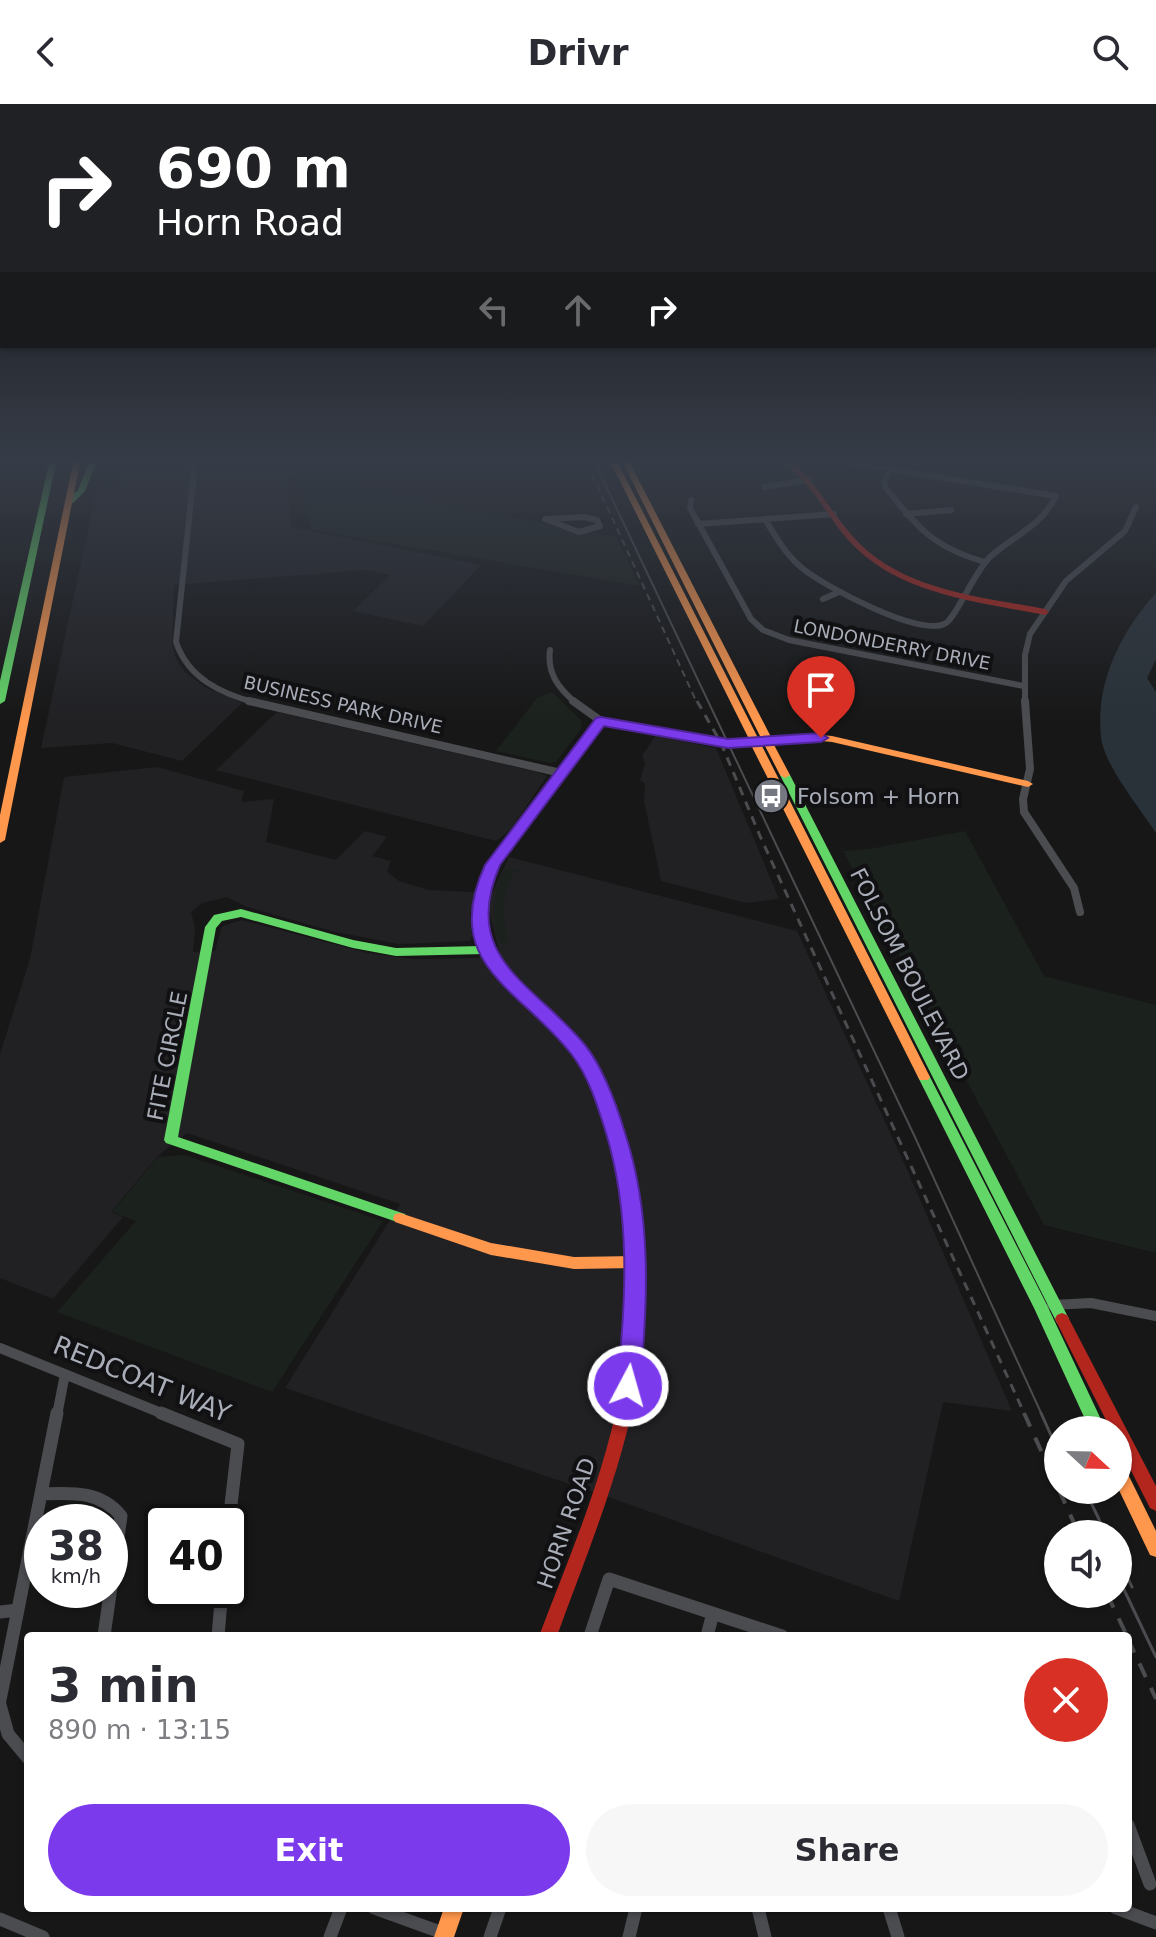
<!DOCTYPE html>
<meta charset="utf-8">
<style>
body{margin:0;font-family:"DejaVu Sans",sans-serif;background:#f7f7f7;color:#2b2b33;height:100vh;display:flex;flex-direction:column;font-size:30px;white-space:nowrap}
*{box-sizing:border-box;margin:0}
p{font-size:26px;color:#7c7c81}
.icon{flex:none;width:44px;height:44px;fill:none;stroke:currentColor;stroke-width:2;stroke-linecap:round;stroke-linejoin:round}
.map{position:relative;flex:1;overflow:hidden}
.side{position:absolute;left:24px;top:1528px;width:1108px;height:280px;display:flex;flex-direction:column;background:#fff;border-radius:8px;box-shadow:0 2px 6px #0004}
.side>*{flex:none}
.hud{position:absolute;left:0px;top:0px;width:1156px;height:244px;box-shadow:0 2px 6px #0004;background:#202124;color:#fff;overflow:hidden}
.needle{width:52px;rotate:112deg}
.buttons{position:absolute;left:1044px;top:1312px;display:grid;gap:16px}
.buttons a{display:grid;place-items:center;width:88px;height:88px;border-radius:50%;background:#fff;box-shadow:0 2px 6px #0004;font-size:40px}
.speed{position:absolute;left:24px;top:1400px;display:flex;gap:16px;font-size:40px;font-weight:700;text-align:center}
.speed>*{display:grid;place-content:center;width:104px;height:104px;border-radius:50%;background:#fff;box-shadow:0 2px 6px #0004;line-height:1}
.speed small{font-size:20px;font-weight:400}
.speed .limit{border:4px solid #111;border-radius:12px;background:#fff;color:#111}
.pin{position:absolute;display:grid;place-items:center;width:68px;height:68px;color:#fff;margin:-82px -34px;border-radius:50% 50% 50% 0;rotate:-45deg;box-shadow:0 0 8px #0007}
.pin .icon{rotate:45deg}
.me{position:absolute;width:88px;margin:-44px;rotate:6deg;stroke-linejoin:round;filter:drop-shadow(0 0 6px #0008)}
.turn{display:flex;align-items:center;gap:28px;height:168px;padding:0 24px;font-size:36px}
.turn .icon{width:104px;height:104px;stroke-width:2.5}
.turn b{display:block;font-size:56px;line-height:68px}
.lanes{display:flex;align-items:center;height:76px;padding:0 24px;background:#0003;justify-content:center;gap:40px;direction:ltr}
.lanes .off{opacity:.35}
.round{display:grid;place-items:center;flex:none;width:84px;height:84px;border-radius:42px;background:#f7f7f7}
.overview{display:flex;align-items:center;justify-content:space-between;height:136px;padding:0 24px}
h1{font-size:48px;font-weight:700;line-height:60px}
.cta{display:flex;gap:16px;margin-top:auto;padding:16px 24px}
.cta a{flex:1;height:92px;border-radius:48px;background:#7c3aed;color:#fff;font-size:32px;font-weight:700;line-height:92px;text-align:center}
.cta a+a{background:#f7f7f7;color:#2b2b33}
header{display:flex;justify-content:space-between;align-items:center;height:104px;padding:0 24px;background:#fff;font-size:36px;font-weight:700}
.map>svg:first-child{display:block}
</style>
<header><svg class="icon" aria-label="back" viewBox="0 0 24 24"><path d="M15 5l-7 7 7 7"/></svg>Drivr<svg class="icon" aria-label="search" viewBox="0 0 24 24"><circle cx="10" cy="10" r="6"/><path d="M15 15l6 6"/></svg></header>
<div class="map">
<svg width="1156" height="1833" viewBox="0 0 1156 1833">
<rect width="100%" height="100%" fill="#171717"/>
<!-- built -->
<path fill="#212124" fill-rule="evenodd" d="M118 359H305L287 373 291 423 481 461 423 522 353 507 390 471 366 466 174 481 172 541 176 555 185 568 205 583 242 599 182 657 112 639 41 644 97 385 123 380Z
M277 608 537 668 547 672 511 725 496 737 216 666Z
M655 632 716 644 779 795 746 799 661 777 644 697 645 680 640 676 645 659 642 652Z
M157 663 244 687 241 698 274 695 266 738 336 756 365 727 387 733 372 752 391 757 387 768 399 777 429 786 492 789 509 753 797 827 905 1061 1012 1307 943 1298 899 1497 617 1396 285 1284 400 1100 187 1029 159 1051 111 1108 123 1113 53 1195 0 1174V950L30 855 64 673ZM227 793 247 803 335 828 399 840 470 837 472 832 470 808 489 806 499 847 477 854 412 855 368 849 242 816 222 822 215 847 193 848 195 824 191 808 202 799Z"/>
<!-- green -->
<path fill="#1b211c" d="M302 373 616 433 640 482 311 426 302 392Z
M552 588 582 617 581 625 556 658 550 659 496 647 537 594Z
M965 727 1044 872 1156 901V1149L1044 1121 843 747 869 745Z
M509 765 522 768H513C501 792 502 813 509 838L500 840C491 814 492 792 504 767Z
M185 1051 383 1117 272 1288 57 1208 136 1117 112 1108 158 1053Z"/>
<!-- water -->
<path fill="#2a3239" d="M1156 489V555L1147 574 1156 588V729C1140 704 1104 661 1101 633 1095 579 1121 527 1156 489Z"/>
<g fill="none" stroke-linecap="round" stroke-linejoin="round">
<!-- street-far3 -->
<path stroke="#4b4c50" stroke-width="6" d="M195 359 176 538C188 574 221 590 257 599
M890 365 884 378 886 384C917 424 935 444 985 458
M764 383 809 376
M691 396 690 404 751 515 763 526 789 536 1024 582
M906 410 951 406
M584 413 597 416 600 422 579 428 545 415Z
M765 415C775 432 786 451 802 464 822 481 922 535 946 519 956 513 975 467 990 453 1013 432 1042 422 1056 392L851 359
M698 420 834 410
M823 495 839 488
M550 546C547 569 558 584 576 599
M1025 599V551L1030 530 1066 477 1125 427 1136 403"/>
<!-- street-far2 -->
<path stroke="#4b4c50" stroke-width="8" d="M249 597 561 669
M573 597 601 617
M1025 597 1030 665 1023 695 1024 708 1074 784 1080 808"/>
<!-- street-far1 -->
<path stroke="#4b4c50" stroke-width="10" d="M1052 1201 1091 1199 1156 1212
M0 1244 166 1311
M57 1311 65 1270"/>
<!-- street -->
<path stroke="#4b4c50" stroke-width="13" d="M161 1309 238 1340 229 1418
M41 1390C71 1389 100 1386 121 1412L104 1532
M0 1508 18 1506
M218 1532 222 1486
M590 1532 609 1475 782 1532
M707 1532 713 1509
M0 1596 57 1309
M0 1601 8 1630 28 1654
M1128 1721 1150 1780
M374 1804 446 1830
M758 1804 765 1833
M889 1804 898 1833
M1116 1804 1156 1819
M0 1815 43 1833
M330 1833 341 1804
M490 1833 500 1804
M629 1833 636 1804"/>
<!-- fast -->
<path fill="#63d668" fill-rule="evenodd" d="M49 359H56L5 597 0 600V577Z
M89 359H96L85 387 73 399H67V395L78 386Z
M601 614 728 636 747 635 752 638 747 641 728 642 603 620C579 653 555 686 530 718 517 735 499 753 492 773 460 857 548 897 590 954 611 983 622 1021 630 1056L628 1060H618L616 1056C607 1015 595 975 567 943 541 911 502 887 484 850L396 852 353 844 241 813 222 817 216 824 178 1033 405 1110 407 1114 405 1118 400 1119 166 1039 164 1036 205 823 214 811 241 805 353 836 396 844 481 842C456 787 501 742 532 701 551 677 569 652 588 628L598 615Z
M785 668 790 671 1067 1211 1069 1215 1067 1219 1062 1221 1057 1219 780 671Z
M924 968 928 970 930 973 1046 1199 1106 1326H1090L1034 1204 918 973 920 970Z"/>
<!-- slow -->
<path fill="#ff974d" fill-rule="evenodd" d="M73 359H80L5 736 0 739V711Z
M611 359H618L758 634H761L623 359H630L771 633 811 630 832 632 1028 677 1033 680 1028 683 832 638 811 636 773 639 790 671 785 674 780 671 764 640H761L930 973 928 976H920L918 973 751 641 744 640 742 638 749 635Z
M400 1109 491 1139 574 1153 635 1152 640 1154 642 1158 640 1162 635 1164 574 1165 491 1151 395 1118 393 1114 395 1110Z
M1118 1360 1124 1362 1156 1427V1453L1150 1451 1118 1384Z
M444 1804H464L454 1833H434Z"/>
<!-- jam -->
<path fill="#b3261e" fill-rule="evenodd" d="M786 359H793L802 367C823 390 838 418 860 440 908 487 982 493 1045 505L1049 508 1045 511C981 498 906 492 856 444 840 429 828 409 815 391 806 379 796 370 786 359Z
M623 1051 628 1052 630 1056C643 1126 649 1198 639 1269 625 1360 588 1446 557 1532H539C572 1446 609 1361 623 1270 634 1199 629 1126 616 1056L618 1052Z
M1062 1209 1067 1211 1156 1382V1407L1150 1404 1118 1341V1326H1111L1055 1215 1057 1211Z"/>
<!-- tram-far1 -->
<path stroke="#4b4c4f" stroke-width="2" d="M595 359 914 1031 1042 1311"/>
<!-- tram -->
<path stroke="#4b4c4f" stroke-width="3" d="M1041 1309 1058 1347
M1085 1386 1106 1430
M1118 1454 1132 1483
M1118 1473 1156 1553"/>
<!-- rail-far2 -->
<path stroke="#4b4c4f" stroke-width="2" stroke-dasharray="7 5" stroke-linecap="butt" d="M587 359 697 599"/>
<!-- rail-far1 -->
<path stroke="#4b4c4f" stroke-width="3" stroke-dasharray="9 7" stroke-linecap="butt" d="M697 597 721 639 760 732 1025 1311"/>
<!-- rail -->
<path stroke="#4b4c4f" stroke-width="4" stroke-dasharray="15 12" stroke-linecap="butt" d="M1024 1309 1058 1384
M1059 1386 1079 1430
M1107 1490 1127 1532
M1128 1535 1156 1595"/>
</g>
<!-- sky -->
<linearGradient id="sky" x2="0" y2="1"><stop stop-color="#0d0d0d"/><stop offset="0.58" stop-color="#363c47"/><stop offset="1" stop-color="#363c47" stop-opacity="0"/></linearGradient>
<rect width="1156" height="616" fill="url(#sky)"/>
<!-- route -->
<path fill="#7c3aed" stroke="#51269a" stroke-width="2" d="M601 613 728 635 821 629 828 634 821 638 728 644 604 622 500 761C459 855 535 880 585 941 604 965 616 999 625 1029 652 1111 648 1198 640 1282L636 1289 628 1292 620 1289 617 1282C626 1198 631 1111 606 1029 598 1003 589 973 572 951 522 885 439 862 485 761L596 614Z"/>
<!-- icons -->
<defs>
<symbol id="bus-disc" viewBox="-11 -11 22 22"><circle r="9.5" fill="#757880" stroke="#111113"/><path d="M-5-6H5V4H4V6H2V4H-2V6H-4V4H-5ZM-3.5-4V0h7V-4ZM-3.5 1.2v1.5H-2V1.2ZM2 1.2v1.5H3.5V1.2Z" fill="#fff"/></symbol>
</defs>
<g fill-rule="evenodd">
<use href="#bus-disc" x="751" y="672" width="40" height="40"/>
</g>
<g text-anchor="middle" stroke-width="8" stroke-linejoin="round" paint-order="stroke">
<!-- far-street labels -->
<g font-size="18" fill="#a8adb8" stroke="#111113">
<text transform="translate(892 541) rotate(11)" y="6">LONDONDERRY DRIVE</text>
<text transform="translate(343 601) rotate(13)" y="6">BUSINESS PARK DRIVE</text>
</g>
<!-- poi labels -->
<g font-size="22" fill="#a8adb8" stroke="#111113" text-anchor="start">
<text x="797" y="700">Folsom + Horn</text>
</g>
<!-- street labels -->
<g font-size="22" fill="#a8adb8" stroke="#111113">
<text transform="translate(910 870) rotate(63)" y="8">FOLSOM BOULEVARD</text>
<text transform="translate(167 952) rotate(-79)" y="8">FITE CIRCLE</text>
<text transform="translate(566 1419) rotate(-71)" y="8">HORN ROAD</text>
</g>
<!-- near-street labels -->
<g font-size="26" fill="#a8adb8" stroke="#111113">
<text transform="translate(142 1275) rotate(22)" y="9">REDCOAT WAY</text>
</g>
</g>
</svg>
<div class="buttons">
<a><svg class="needle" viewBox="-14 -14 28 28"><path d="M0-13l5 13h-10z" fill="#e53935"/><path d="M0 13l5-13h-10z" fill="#7c7c81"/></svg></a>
<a><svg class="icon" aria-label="sound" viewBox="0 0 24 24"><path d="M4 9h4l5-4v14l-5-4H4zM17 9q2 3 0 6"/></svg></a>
</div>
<div class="speed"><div>38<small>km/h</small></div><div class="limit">40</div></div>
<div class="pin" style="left:821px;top:634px;background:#d93025"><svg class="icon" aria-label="arrive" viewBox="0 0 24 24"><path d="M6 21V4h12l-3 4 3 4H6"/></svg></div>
<svg class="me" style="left:628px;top:1282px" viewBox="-20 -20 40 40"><circle r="17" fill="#7c3aed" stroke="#fff" stroke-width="3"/><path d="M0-11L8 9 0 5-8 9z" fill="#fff"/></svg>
<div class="hud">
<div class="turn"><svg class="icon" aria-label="right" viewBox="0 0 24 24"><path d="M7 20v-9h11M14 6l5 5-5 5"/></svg><div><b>690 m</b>Horn Road</div></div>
<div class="lanes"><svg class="icon off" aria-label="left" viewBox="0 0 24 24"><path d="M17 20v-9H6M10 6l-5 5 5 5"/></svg><svg class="icon off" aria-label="ahead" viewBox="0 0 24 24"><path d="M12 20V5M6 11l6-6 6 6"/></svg><svg class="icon" aria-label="right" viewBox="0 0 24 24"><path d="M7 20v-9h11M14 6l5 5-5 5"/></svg></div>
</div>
<section class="side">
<div class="overview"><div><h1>3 min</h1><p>890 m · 13:15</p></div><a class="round" style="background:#d93025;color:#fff"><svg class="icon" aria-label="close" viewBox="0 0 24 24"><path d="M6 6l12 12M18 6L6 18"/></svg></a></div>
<div class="cta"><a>Exit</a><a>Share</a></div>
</section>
</div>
